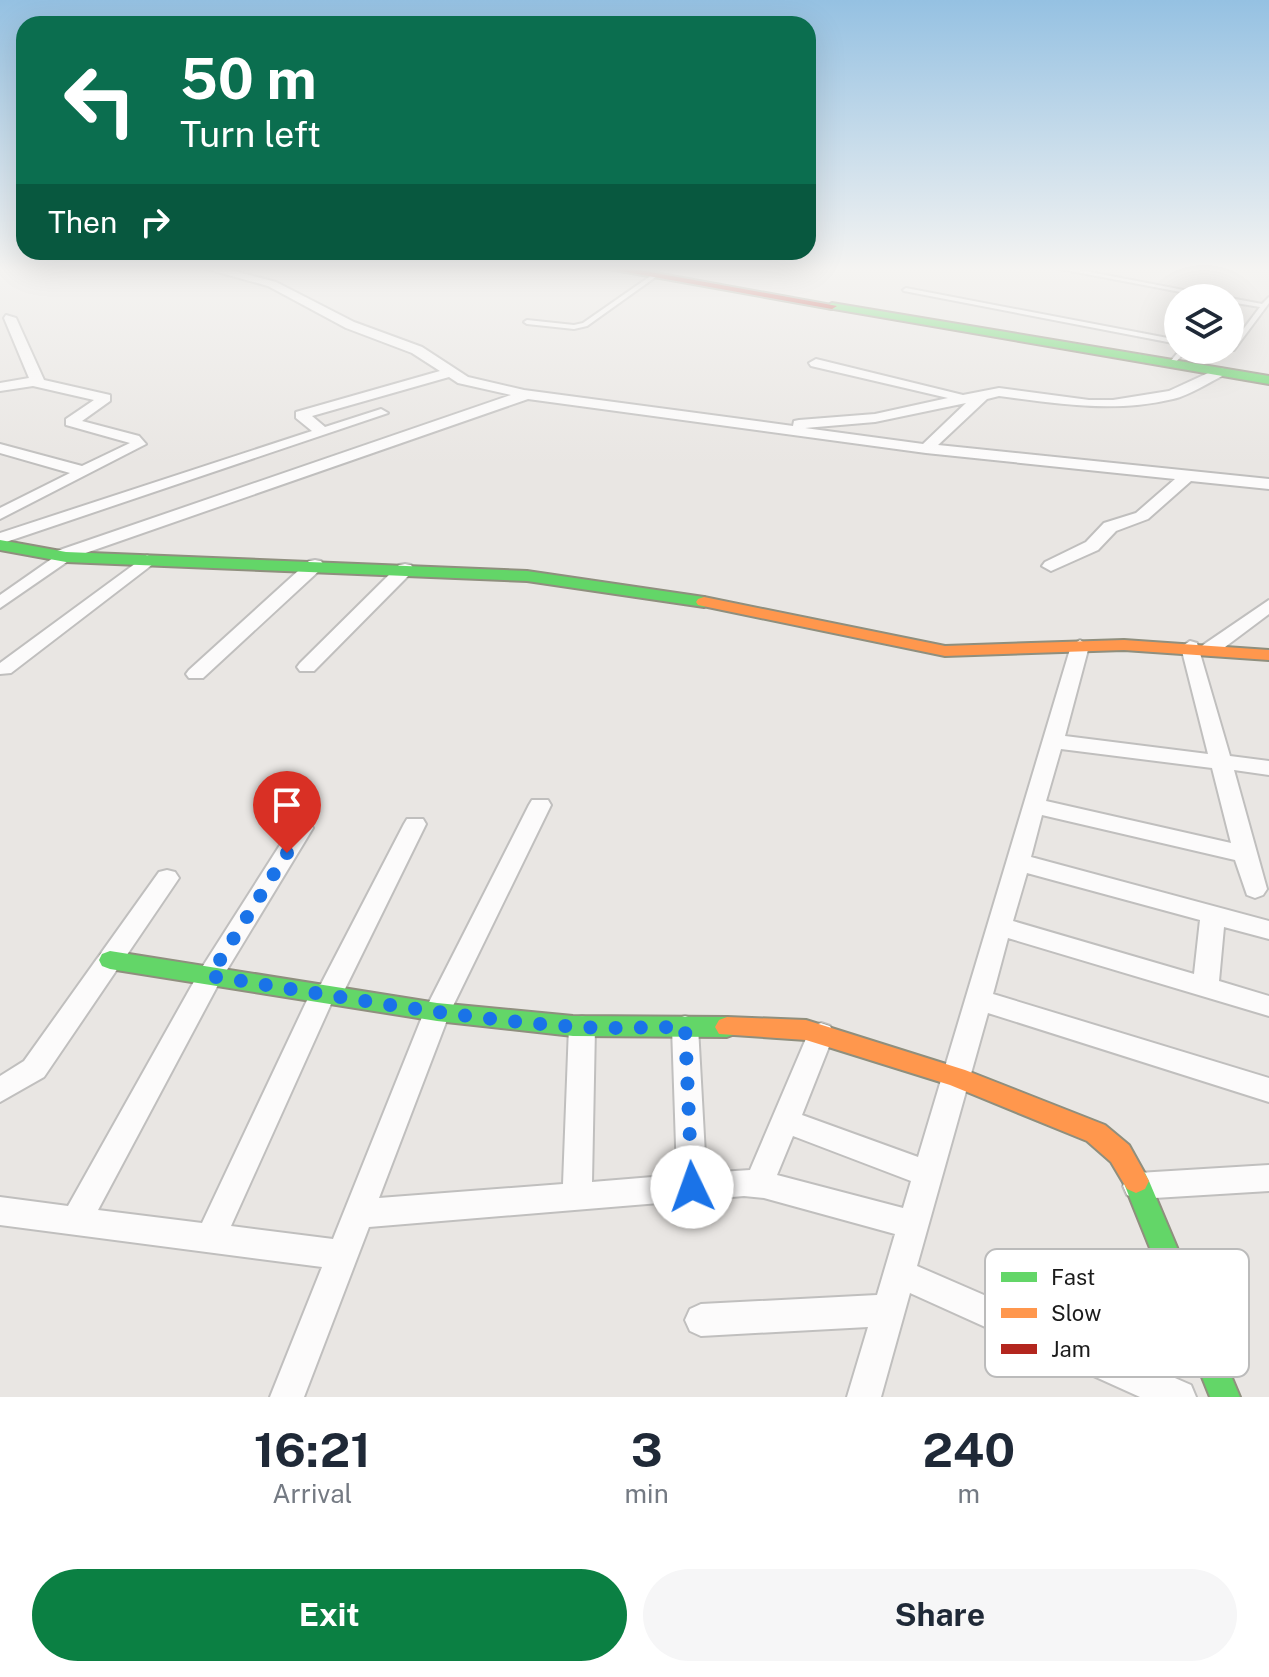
<!DOCTYPE html>
<style>
body{margin:0;font-family:"Public Sans",sans-serif;background:#f6f6f7;color:#1f2937;height:100vh;display:flex;flex-direction:column;font-size:30px;white-space:nowrap}
*{box-sizing:border-box;margin:0}
p{font-size:26px;color:#747a83}
.icon{flex:none;width:44px;height:44px;fill:none;stroke:currentColor;stroke-width:2;stroke-linecap:round;stroke-linejoin:round}
.map{position:relative;height:1397px;overflow:hidden}
.panel{display:flex;flex-direction:column;background:#fff;flex:1}
.panel>*{flex:none}
.banner{position:absolute;left:16px;top:16px;width:800px;height:244px;border-radius:24px;box-shadow:0 8px 32px #0002;background:#0b6e4f;color:#fff;overflow:hidden}
.controls{position:absolute;left:1164px;top:284px;display:grid;gap:16px}
.controls a{display:grid;place-items:center;width:80px;height:80px;border-radius:50%;background:#fff;box-shadow:0 8px 32px #0002;font-size:40px}
.pin{position:absolute;display:grid;place-items:center;width:68px;height:68px;color:#fff;margin:-82px -34px;border-radius:50% 50% 50% 0;rotate:-45deg;box-shadow:0 0 8px #0007}
.pin .icon{rotate:45deg}
.me{position:absolute;width:88px;margin:-44px;rotate:357deg;stroke-linejoin:round;filter:drop-shadow(0 0 6px #0008)}
.turn{display:flex;align-items:center;gap:28px;height:168px;padding:0 32px;font-size:36px}
.turn .icon{width:104px;height:104px;stroke-width:2.5}
.turn b{display:block;font-size:56px;line-height:68px}
.then{display:flex;align-items:center;height:76px;padding:0 32px;background:#0003;gap:16px;font-size:30px}
.eta{display:flex;justify-content:space-evenly;align-items:center;height:136px;text-align:center}
.eta b{font-size:48px;font-weight:700;line-height:56px}
.primary-button{display:flex;gap:16px;margin-top:auto;padding:16px 32px}
.primary-button a{flex:1;height:92px;border-radius:48px;background:#0b8043;color:#fff;font-size:32px;font-weight:700;line-height:92px;text-align:center}
.primary-button a+a{background:#f6f6f7;color:#1f2937}
.map>svg:first-child{display:block}
</style>
<div class="map">
<svg width="1269" height="1397" viewBox="0 0 1269 1397">
<rect width="100%" height="100%" fill="#e9e6e3"/>
<g fill="none" stroke-linecap="round" stroke-linejoin="round">
<defs>
<path id="lane" d="M1055 268H1069L1225 298H1212Z
M652 275 657 276 587 326 574 329 527 324 524 322 527 320 574 325 583 323Z
M906 288 1178 340V344L904 291 903 290Z
M1269 297V303L1234 350 1222 351 1221 350H1230V347L1260 307 1230 302V298L1262 304Z
M1180 350H1187L1173 365H1169V363Z"/>
<path id="street" d="M203 268H223L276 282 354 322 422 347 468 377 524 390 793 426 794 421 799 420 875 414 948 398 811 366 809 363 816 359 963 395 999 388 1089 400H1113L1169 391 1219 368 1224 369V375C1208 383 1190 395 1173 399 1114 413 1058 404 999 396L987 399 938 445 1269 479V489L1191 481 1148 519 1116 531 1098 550 1051 571 1042 566 1045 562 1086 542 1104 523 1136 513 1175 479 926 453 528 399 74 557 0 608V595L53 558 54 552 511 395 458 383 449 377 312 416 325 427 381 409 388 413 0 544V533L312 431 296 418V412L440 371 412 353 346 328 268 286ZM966 403 923 444 805 428 875 422Z
M6 315 16 318 44 380 110 395V401L82 421 139 436 146 444 0 519V508L70 473 0 453V444L82 466 130 443 66 425V419L94 400 33 386 0 391V383L29 378 4 318Z
M147 555 156 560 153 564 11 673 0 674V663Z
M315 560 321 561 324 565 321 569 203 678H189L186 674 189 670 309 561Z
M405 564 411 565 414 569 411 573 314 671H300L297 667 300 663 399 565Z
M1269 600V614L1217 653H1203L1200 649 1203 645Z
M1080 640 1089 646 1065 736 1208 754 1181 647 1190 641 1197 643 1230 756 1269 761V775L1234 770 1267 889 1263 895 1255 898 1247 895 1235 860 1042 815 1031 857 1269 921V939L1224 927 1219 981 1269 996V1016L1008 938 993 994 1269 1078V1102L988 1013 917 1266 1191 1385 1196 1397H1140L910 1293 881 1397H847L868 1327 701 1336 690 1331 685 1320 690 1309 701 1304 877 1295 895 1234 764 1198 744 1196 369 1227 304 1397H270L322 1267 0 1225V1197L68 1206 201 969 294 823H310L313 828 219 983 98 1210 202 1223 310 994 314 987 321 984 404 824 407 819H423L426 824 342 995 338 1002 331 1004 231 1226 333 1239 424 1012 529 805 532 800H548L551 805 450 1012 379 1198 563 1184 569 1027 573 1019 582 1016 591 1019 595 1027 592 1182 677 1175 672 1027 676 1019 685 1016 694 1019 698 1027 706 1173 750 1170 808 1034 812 1026 821 1023 830 1026 834 1034 802 1115 918 1157 1071 646ZM1061 749 1212 768 1231 843 1046 801ZM1027 873 1200 920 1194 974 1013 921ZM793 1136 911 1181 903 1208 777 1175Z
M167 870 175 872 179 878 175 884 44 1077 0 1102V1076L24 1061 159 872Z
M1269 1165V1191L1138 1199 1127 1195 1123 1186 1127 1177 1138 1173Z"/>
<path id="fast" d="M832 303 1269 376V384L828 308 827 306Z
M0 540 66 552 527 571 704 597 712 602 704 607 527 581 66 562 0 550Z
M110 951 437 1003 573 1016 727 1017 735 1020 739 1027 735 1034 727 1037 573 1036 437 1021 110 969 102 966 99 960 102 954Z
M1136 1169 1145 1173 1149 1181 1240 1397H1210L1123 1181 1127 1173Z"/>
<path id="slow" d="M704 597 945 646 1124 640 1269 650V660L1124 650 945 656 698 605 696 602 698 599Z
M727 1017 806 1020 965 1070 1105 1125 1129 1145 1149 1181 1145 1189 1136 1193 1127 1189 1111 1162 1087 1141 950 1085 806 1040 719 1034 715 1027 719 1020Z"/>
<path id="jam" d="M604 268H628L837 306 832 309Z"/>
</defs>
<!-- lane casing -->
<use href="#lane" stroke="#c0bfbe" stroke-width="4"/>
<!-- street casing -->
<use href="#street" stroke="#c0bfbe" stroke-width="4"/>
<!-- fast casing -->
<use href="#fast" stroke="#8f8f7e" stroke-width="4"/>
<!-- slow casing -->
<use href="#slow" stroke="#8f8f7e" stroke-width="4"/>
<!-- jam casing -->
<use href="#jam" stroke="#8f8f7e" stroke-width="4"/>
<!-- lane -->
<use href="#lane" fill="#fcfbfb" fill-rule="evenodd"/>
<!-- street -->
<use href="#street" fill="#fcfbfb" fill-rule="evenodd"/>
<!-- fast -->
<use href="#fast" fill="#63d668" fill-rule="evenodd"/>
<!-- slow -->
<use href="#slow" fill="#ff974d" fill-rule="evenodd"/>
<!-- jam -->
<use href="#jam" fill="#b3261e" fill-rule="evenodd"/>
</g>
<!-- sky -->
<linearGradient id="sky" x2="0" y2="1"><stop stop-color="#95c1e2"/><stop offset="0.58" stop-color="#f5f4f2"/><stop offset="1" stop-color="#f5f4f2" stop-opacity="0"/></linearGradient>
<rect width="1269" height="464" fill="url(#sky)"/>
<g fill="none" stroke-linecap="round" stroke-linejoin="round">
<!-- route -->
<path stroke="#1a73e8" stroke-width="14" stroke-dasharray="0 25.2" d="M287 853 210 976C333 995 456 1019 580 1027 615 1029 650 1027 685 1027L692 1187"/>
</g>
<!-- legend -->
<rect x="985" y="1249" width="264" height="128" rx="12" fill="#fff" stroke="#bbb" stroke-width="2"/>
<rect x="1001" y="1272" width="36" height="10" fill="#63d668"/>
<rect x="1001" y="1308" width="36" height="10" fill="#ff974d"/>
<rect x="1001" y="1344" width="36" height="10" fill="#b3261e"/>
<g font-size="22" fill="#1b1b1b">
<text x="1051" y="1285">Fast</text>
<text x="1051" y="1321">Slow</text>
<text x="1051" y="1357">Jam</text>
</g>
</svg>
<div class="controls">
<a><svg class="icon" aria-label="layers" viewBox="0 0 24 24"><path d="M12 4l9 5-9 5-9-5zM3 14l9 5 9-5"/></svg></a>
</div>
<div class="pin" style="left:287px;top:853px;background:#d93025"><svg class="icon" aria-label="arrive" viewBox="0 0 24 24"><path d="M6 21V4h12l-3 4 3 4H6"/></svg></div>
<svg class="me" style="left:692px;top:1187px" viewBox="-20 -20 40 40"><circle r="19" fill="#fff"/><path d="M0-13L10 11 0 6-10 11z" fill="#1a73e8"/></svg>
<div class="banner">
<div class="turn"><svg class="icon" aria-label="left" viewBox="0 0 24 24"><path d="M17 20v-9H6M10 6l-5 5 5 5"/></svg><div><b>50 m</b>Turn left</div></div>
<div class="then">Then<svg class="icon" aria-label="right" viewBox="0 0 24 24"><path d="M7 20v-9h11M14 6l5 5-5 5"/></svg></div>
</div>
</div>
<section class="panel">
<div class="eta">
<div><b>16:21</b><p>Arrival</p></div>
<div><b>3</b><p>min</p></div>
<div><b>240</b><p>m</p></div>
</div>
<div class="primary-button"><a>Exit</a><a>Share</a></div>
</section>
